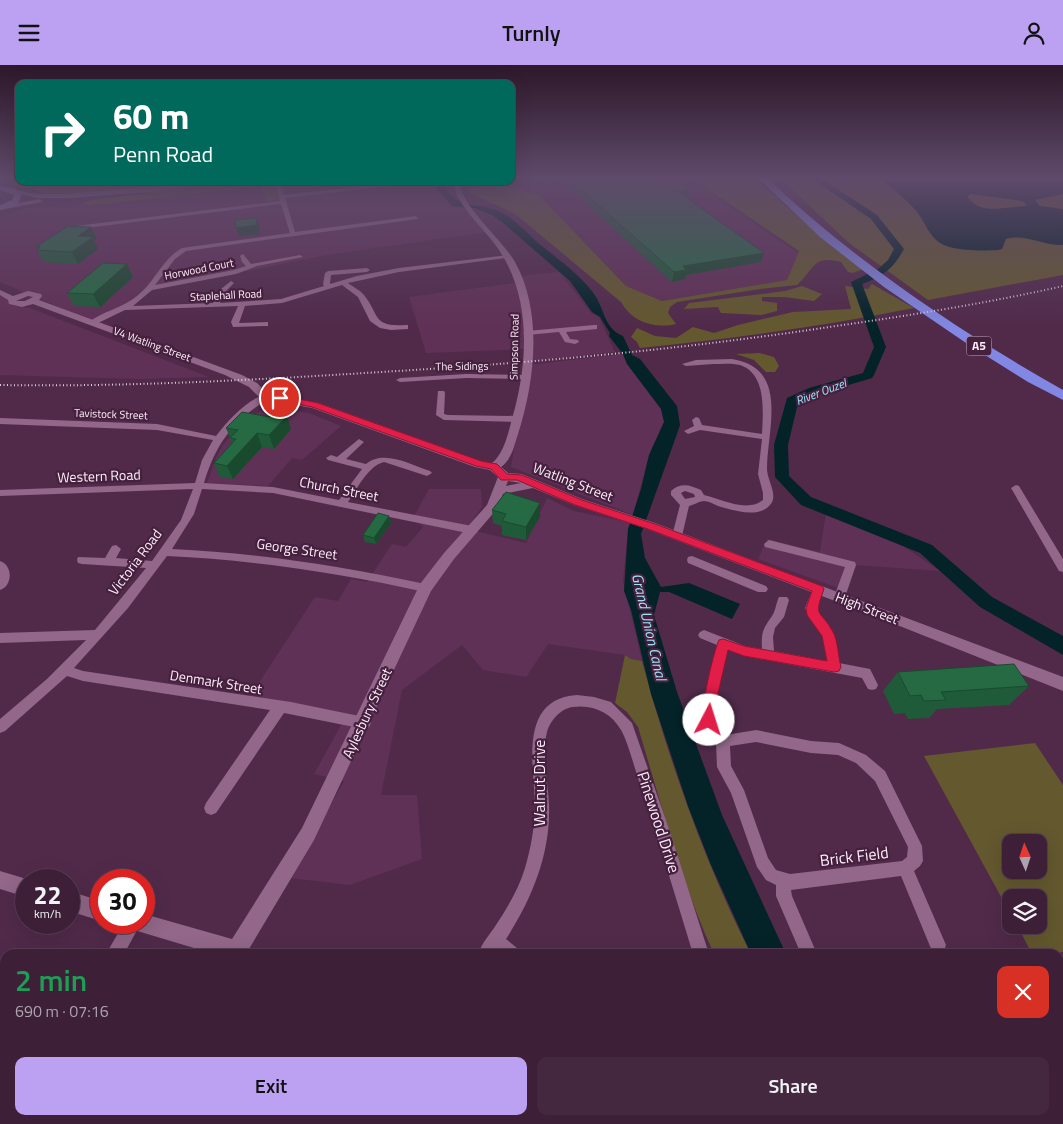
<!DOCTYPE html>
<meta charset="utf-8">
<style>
body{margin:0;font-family:"Titillium Web",sans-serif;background:#442840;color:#f1f3f6;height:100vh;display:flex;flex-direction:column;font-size:19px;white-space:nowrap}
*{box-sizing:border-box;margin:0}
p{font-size:16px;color:#ada3ae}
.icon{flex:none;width:28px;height:28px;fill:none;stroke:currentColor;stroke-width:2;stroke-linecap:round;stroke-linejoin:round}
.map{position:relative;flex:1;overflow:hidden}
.sheet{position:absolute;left:0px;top:884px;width:1064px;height:176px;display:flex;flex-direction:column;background:#3d2038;border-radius:15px 15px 0 0;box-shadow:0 5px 20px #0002,0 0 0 1px #563e53}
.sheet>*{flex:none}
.hud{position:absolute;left:15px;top:15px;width:500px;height:105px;border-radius:10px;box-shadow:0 5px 20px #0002,0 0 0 1px #563e53;background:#00695c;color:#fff;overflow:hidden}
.needle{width:32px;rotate:357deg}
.fabs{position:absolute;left:1002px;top:769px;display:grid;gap:10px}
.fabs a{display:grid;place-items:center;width:45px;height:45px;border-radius:10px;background:#3d2038;box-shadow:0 5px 20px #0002,0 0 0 1px #563e53;font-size:25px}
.speed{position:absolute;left:15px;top:804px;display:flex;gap:10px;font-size:25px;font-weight:700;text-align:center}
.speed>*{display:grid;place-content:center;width:65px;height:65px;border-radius:50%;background:#3d2038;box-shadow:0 5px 20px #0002,0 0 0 1px #563e53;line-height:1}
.speed small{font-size:12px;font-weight:400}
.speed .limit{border:8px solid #d22;background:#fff;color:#111}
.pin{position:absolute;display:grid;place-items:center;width:42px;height:42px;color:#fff;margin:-21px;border:2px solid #fff;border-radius:50%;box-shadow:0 1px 5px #0007}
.me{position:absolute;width:55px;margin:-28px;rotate:5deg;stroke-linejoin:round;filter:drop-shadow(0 0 4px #0008)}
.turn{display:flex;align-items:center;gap:18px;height:105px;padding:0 15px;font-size:22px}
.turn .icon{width:65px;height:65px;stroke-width:2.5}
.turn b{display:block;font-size:35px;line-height:42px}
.round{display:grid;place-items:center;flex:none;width:52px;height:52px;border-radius:10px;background:#442840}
.overview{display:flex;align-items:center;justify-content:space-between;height:85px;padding:0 15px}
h1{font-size:30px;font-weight:600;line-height:38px;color:#1e9e55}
.cta{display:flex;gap:10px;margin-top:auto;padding:10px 15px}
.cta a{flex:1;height:58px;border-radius:10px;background:#bca0f2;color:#111;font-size:20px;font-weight:600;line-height:58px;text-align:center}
.cta a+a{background:#442840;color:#f1f3f6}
header{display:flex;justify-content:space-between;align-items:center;height:65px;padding:0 15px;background:#bca0f2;color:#111;font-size:22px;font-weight:600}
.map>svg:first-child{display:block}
</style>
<header><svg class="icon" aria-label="menu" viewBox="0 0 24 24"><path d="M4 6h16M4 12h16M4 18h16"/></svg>Turnly<svg class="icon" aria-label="person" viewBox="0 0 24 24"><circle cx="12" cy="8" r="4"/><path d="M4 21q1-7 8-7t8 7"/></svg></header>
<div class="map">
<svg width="1063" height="1059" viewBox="0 0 1063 1059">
<rect width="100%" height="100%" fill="#512a4a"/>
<!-- built -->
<path fill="#5f3156" d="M511 113H688L798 188 787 215 662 236 626 221 539 130 504 120 468 119 469 116H511Z
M292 116H437V124L443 132 452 141 466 142 487 167 327 190 153 225 93 257 0 217V152L27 143 132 136Z
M559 207 591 248 599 252 615 287 533 296 526 284 426 288 409 232 513 218 521 211Z
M0 229 6 231 11 240 30 243 209 312 139 314 0 310Z
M623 289 627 299 661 344 664 357 649 390 633 450 511 402 528 300Z
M276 344 309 348 341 361 302 395 292 393 268 421 207 418 215 395 222 381 237 364 253 350 263 345Z
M429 424H481L482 442 467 464 526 478 547 433 574 446 631 458 628 464 623 516 642 596 631 594 625 590 548 579 526 612 483 605 462 580 402 625 381 730H417L422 794 350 820 290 813 344 716 314 709 341 660 285 639 249 633 315 532 338 536 351 514 367 517 392 479 406 482 423 462 414 451Z
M826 448 888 471 940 506 855 500 844 525 758 494 767 474 820 487Z"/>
<!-- green -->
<path fill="#63582e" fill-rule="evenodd" d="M6 113H19V116H209L68 130C57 130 42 132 35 124L20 123 8 118Z
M691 113H754L834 183 863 204 853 208 848 207 841 197C812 190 816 203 797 220L760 224 677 237 670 242 668 248 676 259C654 264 632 257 621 237L519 152C503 140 482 138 468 124L488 120H504L539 130 626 221 662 236 787 215 799 186Z
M780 113H1063V210L928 235 849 178Z
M239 116H272L279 134 267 137 260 121 132 136 90 140 81 138 92 135Z
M872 219 914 243C823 261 732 274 640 283L637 277 631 272 637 263 655 271 676 273 693 262 714 268 738 260 793 247 851 244 845 221 868 224Z
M802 221 822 229 814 236 784 232H762V236L777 238V246L761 250 721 248 718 242 684 244 689 238 785 226Z
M760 288 774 292 779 301 775 307H766L754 295 736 289Z
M625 590 631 594 642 596C669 696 704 796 751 889H714C681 817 661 738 638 662L627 647 615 638Z
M1035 678 1063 720V887L1032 889 1017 860H1039V832H1011V850L924 691ZM1011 778H1039V805H1011Z
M1059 969 1063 973V1059H895L893 1055H1059Z
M657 1055H836L838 1059H653Z"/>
<!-- water -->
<path fill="#032329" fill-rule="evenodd" d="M879 113H1063V129L1035 135 1040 141 1063 144V180C1044 181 1025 168 1006 174L1002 184 998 185C984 186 952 186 940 178 929 171 925 157 917 147 906 134 892 123 879 113ZM971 129 1016 135 1022 136 1027 140C1023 142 1019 141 1015 142 999 143 978 149 967 131Z
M437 116H446L445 121C456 146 481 137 501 147 514 154 526 167 537 177 555 192 584 212 596 232 605 247 605 264 623 271L632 290 640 294 677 341 680 360 677 369 641 469 645 493 661 522 689 518 740 539 732 554 669 527H660L654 550 677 627 722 750 786 889H751L711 800 688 741 651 629 631 545 624 526 628 464 641 424 649 390 664 357 661 344 627 299 623 289 609 271 610 268 600 252 592 247 570 216 502 157 492 150 474 143 452 141 437 124Z"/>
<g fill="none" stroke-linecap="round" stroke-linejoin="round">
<!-- river -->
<path fill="#032329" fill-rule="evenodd" d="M811 113H821L877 150 904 184C894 203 882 212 862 219L886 282 874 310 872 313 819 329 798 338 788 380 789 411 811 432 932 480 992 532 1063 571V590L980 542 920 488 801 440 775 412 774 380 787 333 809 323 863 308 874 282 851 217 878 204 888 195 894 184 871 154Z"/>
<!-- minor -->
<path fill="#926789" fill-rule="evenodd" d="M408 116H430L421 121 416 118 285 133 295 167 416 151 418 154 186 186 175 194 155 220 234 205 246 201 242 197 240 191 243 189 251 199 300 190 303 192 257 201 236 209 152 225 133 241 213 238 221 224 231 216 234 218 226 226 220 238 281 234 324 221 323 219 325 208 328 206 367 203 370 205 367 207 331 210 330 219 357 211 399 203 508 190V192L506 193 399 207 348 218C353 222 360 225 364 230 380 250 372 262 405 260H408V264L391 265 380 263 370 256 358 232 342 220 282 238 245 241 239 258 268 257V261H265L233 262 231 257 238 241 125 245 96 259 89 257C103 246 123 243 137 231 155 217 162 194 182 183L290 168 281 139 78 164 76 163V161L280 136 275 119 278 117 281 119 284 130Z
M594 260H597V264L566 267 570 274 578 275 579 277 575 279 565 277 559 267 527 270 523 268 527 266Z
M732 294C790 303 767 365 767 404 767 415 779 431 770 440 758 454 733 445 718 441 714 439 708 436 704 436 699 436 694 440 689 441L682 471 677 475 673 474 672 471 680 440 671 430V426C681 417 690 420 701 425L704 430C721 434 747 448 763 435V428L758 409 762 374 700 365 688 369 684 366 694 361 692 355 696 352 699 353 702 360 762 369C763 347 767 309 740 300 731 298 722 299 713 299 704 300 695 300 686 301L682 299 696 295ZM685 426 694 429 695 432 685 434 681 428Z
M466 309 526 310 530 312 526 314 466 313 400 317 396 315 400 313Z
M438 326H444L445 328 444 349 448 350 517 351 521 354 517 357 444 355 436 350Z
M265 329 269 332 268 334C233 356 216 378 204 418L273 422 339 435 362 404 328 395 326 393 331 390 337 392 359 374 364 377 346 394 366 399C384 384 411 400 430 406L432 408 427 411 384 397C368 401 357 424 348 437L472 461 476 462 477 465 476 468 472 469 273 428 202 424 194 449 172 484C258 488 341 501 425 519L431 523 425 527C340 508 254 495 167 491L128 543 74 603 83 606 291 637 364 652 369 654 371 658 369 662 364 664 284 648 216 748 211 750 206 748 204 743 206 738 270 645 83 616 67 611 5 666 0 668V654L47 614 86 575 0 578V568L95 565 146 503 82 499 78 498 77 495 78 492 105 493 112 481 116 480 121 484 116 493 152 496 181 455 193 424 0 431V425L195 418 202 395 213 375 157 365 0 359V353L157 359 216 371C228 355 246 336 265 329Z
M1016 420 1019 421 1063 494V507L1059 506 1011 423Z
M769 475 855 497 856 500 844 535H836L834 532 845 502 765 482 764 479Z
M692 491 766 521 768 524 766 527H758L688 498 687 495 688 492Z
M0 496C13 500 13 521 0 525Z
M818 520 824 524 817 543 818 548 834 569 839 598 870 604 878 620 876 624 872 625 868 624 862 613 744 591 728 585C722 610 705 648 726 670L756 665 811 676 839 678 866 690 885 706 922 781 923 796 920 801 914 806 946 880 944 886 938 888 932 886 901 811 791 825 792 831 817 889H801L776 831V820L766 815 757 802 731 728 717 702 716 678 709 669 703 657 705 629 717 580 700 573 698 570 700 567 704 565 745 581 762 584C761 567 763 564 772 551 776 545 776 538 779 532H787L789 535 784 552 775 563 773 572 774 586 827 596 822 570 809 553 805 543 814 521ZM756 677 811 688 838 690 856 698 875 716 908 782 907 792 902 796 790 809 776 805 768 793 744 725 731 701 730 681Z
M577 630 594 632 611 637 632 658 669 764 709 889H693C676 833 659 777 641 722 635 706 629 679 621 665 611 647 592 639 573 642 561 643 550 656 547 667 541 691 548 715 549 739 551 788 532 834 506 874L517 883 519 889H478C482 878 490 869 496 860 508 842 519 823 525 803 531 783 535 760 535 739 534 701 518 634 577 630Z
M124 858H141L124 889H106Z
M364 1055H384L383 1059H362Z
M620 1055H640L642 1059H621Z
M695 1055H717L716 1059H693Z
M772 1055H790L792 1059H772Z"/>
<!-- tertiary -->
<path fill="#926789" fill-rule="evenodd" d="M210 116H228L163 126 69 133H37L13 127 16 125 37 129H69Z
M453 116H459C460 140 502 174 515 197 543 247 535 316 518 369 514 381 512 394 501 402L508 408 522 409 582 434 655 458 1063 612V626L887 556 647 464 574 440 533 423 503 429 497 444 454 494 431 526 314 775 246 889H214L134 865 131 858H144V849L232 874 302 763 420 519 444 488 487 440 498 412 490 405 475 402 312 343 261 334 249 322 225 310 33 239 22 242 9 239 8 235 0 230V225L13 231 28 226 41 229 42 231 39 235 242 310 257 318 268 329 319 338 481 396 492 398C506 387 510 359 515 343 529 288 530 225 494 178 482 162 454 137 453 116ZM28 231 33 232 25 236H16ZM508 416 521 418 506 421Z
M40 134 43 136 42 137 0 145V141Z
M0 806 30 815H26V832L0 824Z
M69 826 101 836V856L69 846Z
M101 1055H126L124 1059H99Z"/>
<!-- secondary -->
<path fill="#8c73aa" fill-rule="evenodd" d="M0 121 14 123 22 129 18 138 0 145V140L12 135 14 130 0 125Z"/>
<!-- trunk -->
<path fill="#8187e2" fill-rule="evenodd" d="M758 113H767C856 197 957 265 1063 325V335L1028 317 969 280 884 222 820 172Z"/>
<!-- rail -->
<path stroke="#ddc9d9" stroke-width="2" stroke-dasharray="1 2.5" stroke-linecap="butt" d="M0 320C127 322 254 315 381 307 533 298 685 284 836 261 912 250 988 238 1063 221"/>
</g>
<!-- wall -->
<path fill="#205b39" d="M536 113H660L667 118 690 124 689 132 687 133 761 197 686 210 685 214 672 217 560 115 539 117Z
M97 174 94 175 98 184 78 199 43 197 36 182Z
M133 212 100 242 74 241 67 228Z
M226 363 291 364 274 384 262 382 233 414 220 412 214 398 232 378Z
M540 438V452L526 475 502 470V461L493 458 492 445Z
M389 451 391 458 376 479 365 477 363 470Z
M898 607 1029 621 1009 640 937 644 929 653 908 654 905 648 894 649 883 626Z"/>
<!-- shaded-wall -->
<path fill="#1a4a2e" d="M539 113H560V115L539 117Z
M690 124 689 132 676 134 677 126Z
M256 153 259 161 260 169 239 171 236 163Z
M91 162 97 174 94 175 98 184 78 199 72 187 78 171Z
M764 188 761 197 686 210 685 214 672 217 674 207 683 201Z
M127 199 133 212 100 242 93 229Z
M287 351 291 364 274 384 269 370Z
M257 368 262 382 233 414 227 401Z
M540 438V452L526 475V462Z
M389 451 391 458 376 479 374 473Z"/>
<!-- building -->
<path fill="#256a42" stroke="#1a4a2e" d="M568 113H660L667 118 679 116 690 124 677 126 764 188 683 201 686 205 674 207Z
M256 153 257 160 236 163 235 155Z
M68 161 91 162 78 171 93 172 72 187 37 185 40 182H36Z
M103 198 127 199 93 229 67 228Z
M242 347 270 352 273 348 287 351 269 370 257 368 227 401 214 398 236 374 230 373 238 365 226 363Z
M506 427 540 438 526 462 502 456 506 449 492 445Z
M378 448 389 451 374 473 363 470Z
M1014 599 1029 621 941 627 946 635 924 636 921 630 910 631 898 607Z"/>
<!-- sky -->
<linearGradient id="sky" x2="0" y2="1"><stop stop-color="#2d1729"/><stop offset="0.43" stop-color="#5f4a6b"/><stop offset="1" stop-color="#5f4a6b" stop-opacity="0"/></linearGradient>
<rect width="1063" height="262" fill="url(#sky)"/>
<!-- route -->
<path fill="#e11d48" stroke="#92132f" d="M280 330 318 338 481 396 497 399 507 409 522 410 582 435 655 459 822 521 824 524C813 554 820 543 833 567 838 576 838 591 841 602L839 606 834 607 744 591 728 585 717 633 714 660 709 661 704 660C699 648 713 588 719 575L723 574 744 581 827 596 822 571 807 550 806 543 812 526 648 464 575 440 517 415H501L491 404 476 401 312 342 277 335V331Z"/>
<g text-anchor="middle" stroke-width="4.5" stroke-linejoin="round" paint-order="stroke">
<!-- far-street labels -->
<g font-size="11" fill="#feeefa" stroke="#46203f">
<text transform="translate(199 204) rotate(-11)" y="4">Horwood Court</text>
<text transform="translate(226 230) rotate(-3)" y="4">Staplehall Road</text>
<text transform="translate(152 279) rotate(20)" y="4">V4 Watling Street</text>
<text transform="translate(514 282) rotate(-89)" y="4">Simpson Road</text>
<text transform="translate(462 301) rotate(-1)" y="4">The Sidings</text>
<text transform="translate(111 349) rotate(2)" y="4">Tavistock Street</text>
</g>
<!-- shield labels -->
<rect fill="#46203f" stroke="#c7b0c2" stroke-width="1" x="966.5" y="271.5" width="25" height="19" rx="4"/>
<g font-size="12" font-weight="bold" fill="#feeefa">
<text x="979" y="285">A5</text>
</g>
<!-- far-water labels -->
<g font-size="12" font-style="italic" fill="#9be4f5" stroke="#46203f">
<text transform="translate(821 327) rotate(-21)" y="4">River Ouzel</text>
</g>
<!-- street labels -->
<g font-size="14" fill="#feeefa" stroke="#46203f">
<text transform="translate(99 411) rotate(-2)" y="5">Western Road</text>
<text transform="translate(573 417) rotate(21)" y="5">Watling Street</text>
<text transform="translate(339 424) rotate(11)" y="5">Church Street</text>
<text transform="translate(297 484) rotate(8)" y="5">George Street</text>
<text transform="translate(135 497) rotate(-53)" y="5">Victoria Road</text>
<text transform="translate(867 543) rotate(21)" y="5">High Street</text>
<text transform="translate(216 617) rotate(9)" y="5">Denmark Street</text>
<text transform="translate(367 648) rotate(-65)" y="5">Aylesbury Street</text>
</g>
<!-- water labels -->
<g font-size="15" font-style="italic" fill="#9be4f5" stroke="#46203f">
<text transform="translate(649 562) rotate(77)" y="5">Grand Union Canal</text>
</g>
<!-- near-street labels -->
<g font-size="16" fill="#feeefa" stroke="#46203f">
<text transform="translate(539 718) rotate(-90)" y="6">Walnut Drive</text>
<text transform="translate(659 757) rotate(72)" y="6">Pinewood Drive</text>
<text transform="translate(854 791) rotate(-7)" y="6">Brick Field</text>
</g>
</g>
</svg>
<div class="fabs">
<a><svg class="needle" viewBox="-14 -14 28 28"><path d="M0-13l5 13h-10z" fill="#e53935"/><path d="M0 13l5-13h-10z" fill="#ada3ae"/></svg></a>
<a><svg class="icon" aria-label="layers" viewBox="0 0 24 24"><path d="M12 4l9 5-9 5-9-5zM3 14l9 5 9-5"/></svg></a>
</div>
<div class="speed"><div>22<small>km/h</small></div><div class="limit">30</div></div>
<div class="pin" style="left:280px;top:333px;background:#d93025"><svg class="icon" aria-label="arrive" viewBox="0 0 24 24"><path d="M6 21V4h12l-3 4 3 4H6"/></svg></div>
<svg class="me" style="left:709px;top:655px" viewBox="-20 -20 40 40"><circle r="19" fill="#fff"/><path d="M0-13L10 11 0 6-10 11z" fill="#e11d48"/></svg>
<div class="hud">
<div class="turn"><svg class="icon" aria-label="right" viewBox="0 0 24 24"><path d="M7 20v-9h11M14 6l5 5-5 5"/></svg><div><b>60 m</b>Penn Road</div></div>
</div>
<section class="sheet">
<div class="overview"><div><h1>2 min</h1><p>690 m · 07:16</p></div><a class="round" style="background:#d93025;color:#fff"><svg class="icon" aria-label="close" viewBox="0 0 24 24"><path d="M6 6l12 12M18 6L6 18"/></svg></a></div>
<div class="cta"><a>Exit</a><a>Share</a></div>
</section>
</div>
